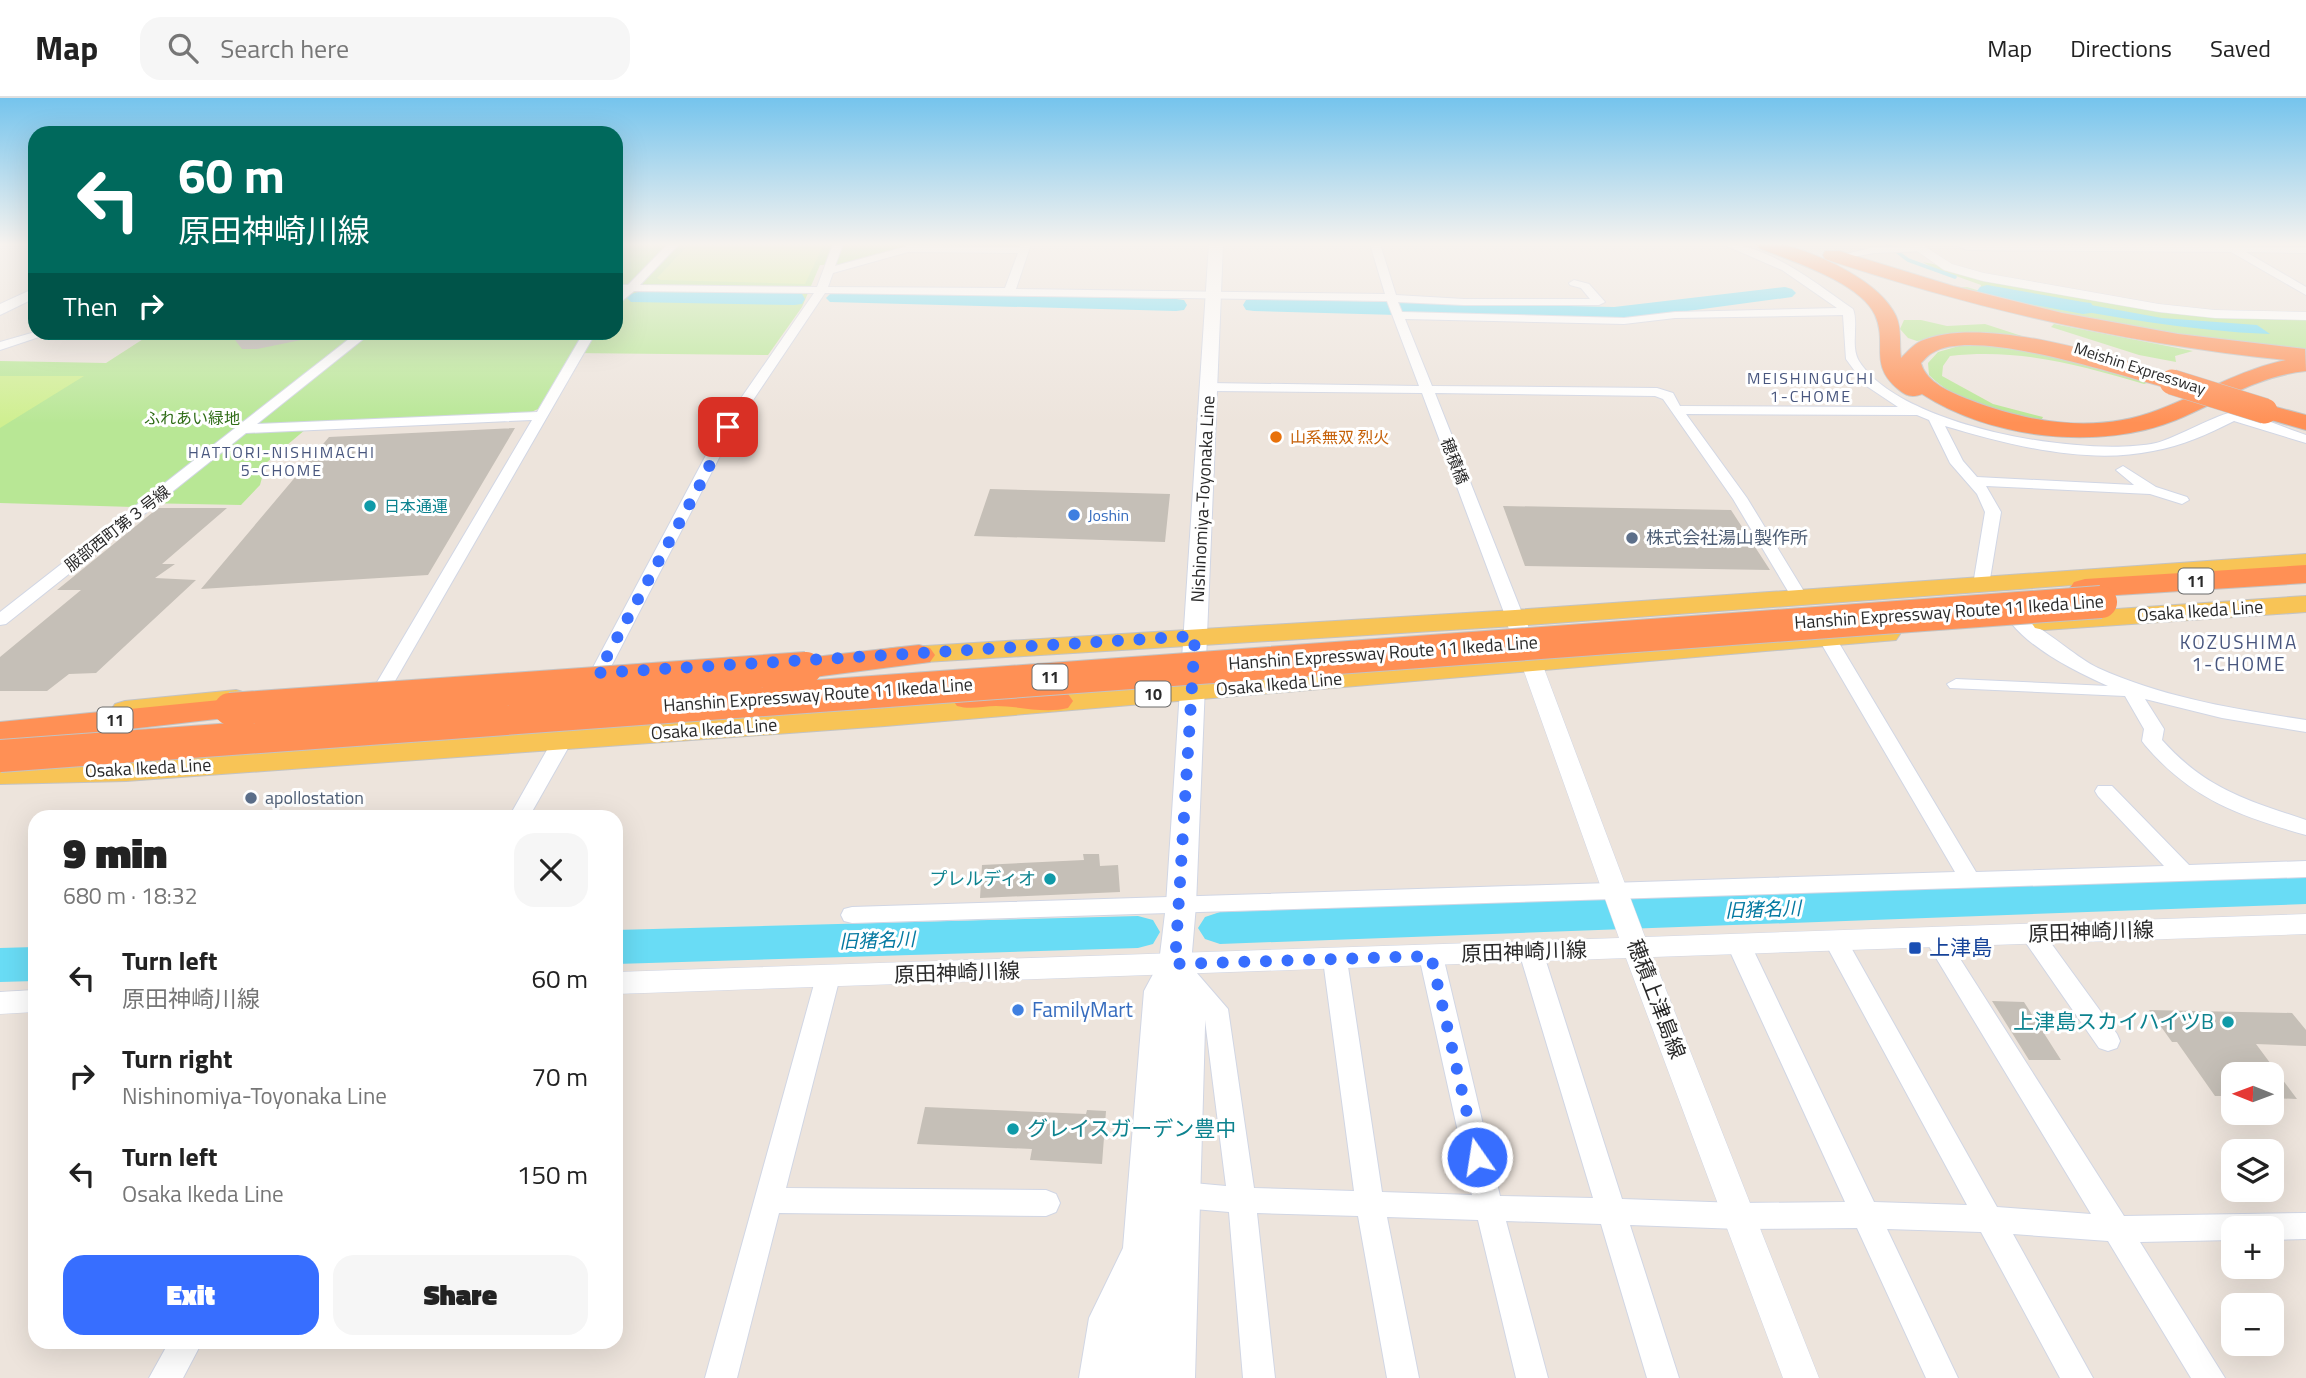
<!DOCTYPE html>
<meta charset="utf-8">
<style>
body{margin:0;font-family:"Titillium Web","Noto Sans JP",sans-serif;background:#f6f6f6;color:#222;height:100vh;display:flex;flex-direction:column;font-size:26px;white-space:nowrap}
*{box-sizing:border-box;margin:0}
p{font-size:23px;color:#767676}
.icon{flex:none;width:38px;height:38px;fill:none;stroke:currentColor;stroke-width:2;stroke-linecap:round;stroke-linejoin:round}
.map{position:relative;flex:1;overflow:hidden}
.sheet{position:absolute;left:28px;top:712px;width:595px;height:539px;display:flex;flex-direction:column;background:#fff;border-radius:21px;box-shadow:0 7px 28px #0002}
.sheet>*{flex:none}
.hud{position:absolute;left:28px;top:28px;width:595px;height:214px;border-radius:21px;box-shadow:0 7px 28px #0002;background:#00695c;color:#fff;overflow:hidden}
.needle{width:46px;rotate:271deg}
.fabs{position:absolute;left:2221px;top:964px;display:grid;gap:14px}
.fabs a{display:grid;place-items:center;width:63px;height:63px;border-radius:14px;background:#fff;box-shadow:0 7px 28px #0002;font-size:35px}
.pin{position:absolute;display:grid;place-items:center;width:60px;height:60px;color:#fff;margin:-30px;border-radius:14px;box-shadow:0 4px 10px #0006}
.me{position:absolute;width:77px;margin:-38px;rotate:347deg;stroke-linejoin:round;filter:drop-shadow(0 0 5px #0008)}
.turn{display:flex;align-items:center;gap:24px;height:147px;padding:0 35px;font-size:32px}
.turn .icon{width:91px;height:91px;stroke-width:2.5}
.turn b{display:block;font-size:49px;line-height:60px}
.then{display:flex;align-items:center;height:66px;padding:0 35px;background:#0003;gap:14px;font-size:26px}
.round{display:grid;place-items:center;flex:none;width:74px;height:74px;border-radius:21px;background:#f6f6f6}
.headline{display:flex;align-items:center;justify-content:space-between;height:119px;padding:0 35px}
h1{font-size:42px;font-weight:800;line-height:52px}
.primary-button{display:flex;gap:14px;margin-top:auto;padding:14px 35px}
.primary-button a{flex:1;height:80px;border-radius:21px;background:#376eff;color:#fff;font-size:28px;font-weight:800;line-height:80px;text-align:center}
.primary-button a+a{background:#f6f6f6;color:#222}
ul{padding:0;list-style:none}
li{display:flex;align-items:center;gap:21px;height:98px;padding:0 35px}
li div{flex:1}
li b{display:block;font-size:26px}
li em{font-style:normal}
header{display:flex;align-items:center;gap:42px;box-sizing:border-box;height:98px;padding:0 35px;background:#fff;border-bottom:2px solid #e0e0e0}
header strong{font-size:33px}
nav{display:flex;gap:38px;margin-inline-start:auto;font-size:24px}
.search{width:490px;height:63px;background:#f6f6f6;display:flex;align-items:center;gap:18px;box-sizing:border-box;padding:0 24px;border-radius:21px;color:#767676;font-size:26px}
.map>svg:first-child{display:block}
</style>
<header>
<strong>Map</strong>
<div class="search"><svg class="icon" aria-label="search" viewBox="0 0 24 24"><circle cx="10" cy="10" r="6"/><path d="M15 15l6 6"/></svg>Search here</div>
<nav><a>Map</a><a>Directions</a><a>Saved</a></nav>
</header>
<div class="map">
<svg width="2306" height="1280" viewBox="0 0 2306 1280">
<rect width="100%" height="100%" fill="#ede4dc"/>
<!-- green -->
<path fill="#b8e795" d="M616 146H1020L1011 151 907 150 846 166 820 167 802 209 768 257 572 255 538 311 529 315 313 325 266 365 260 387 241 407 141 405 133 409 0 405V263L106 265 154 234H616Z
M1923 164 2156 212 2306 220V252C2186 244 2068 219 1951 190L1967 189 1980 193 1981 187 1931 169Z
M1904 222H1921L1947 228 1985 226 2028 240 1959 236 1917 243 1908 240 1900 231Z
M2054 226 2193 253 2175 258 2176 264 2139 257 2051 229Z
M1959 248H1994L2037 252 2153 283 2144 286C2078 267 2020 250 1950 258L1943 268 1942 278 1993 306 2043 319 2041 323C2000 317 1959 306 1929 277L1928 265 1938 254Z"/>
<!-- pitch -->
<path fill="#cfef90" d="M689 146H824L805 186 661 182 657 180Z
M0 278H84L0 330Z"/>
<!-- water -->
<path fill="#69dcf5" d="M2036 197 2162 220 2257 227 2270 236C2190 233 2112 219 2033 204Z"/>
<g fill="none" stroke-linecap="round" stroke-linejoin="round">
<!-- stream -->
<path stroke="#69dcf5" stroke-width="3.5" d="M1887 146 1908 162 1955 179"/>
<!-- river -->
<path fill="#69dcf5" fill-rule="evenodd" d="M1987 187 2083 204 2091 205 2094 210 2091 215 2083 216 1980 197 1977 193 1980 189Z
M1785 189 1792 191 1796 195 1792 199 1614 223 1254 213 1246 212 1243 207 1246 202 1254 201 1614 209Z
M638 194 794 195 802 196 805 201 802 206 794 207 631 204 627 200 631 196Z
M837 194 1176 201 1184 202 1187 207 1184 212 1176 213 830 204 826 200 830 196Z
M2306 776V806L1220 846 1205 841 1198 830 1205 819 1220 814Z
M1138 818 1153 822 1160 834 1153 846 1138 850 616 866V832Z
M35 849V883L0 884V850Z"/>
</g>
<!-- building -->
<path fill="#c5bfb7" d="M229 234H301V242L257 251H242Z
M515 330 428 477 201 491 329 339Z
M990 391 1170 396 1165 444 974 438Z
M1503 408 1731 412 1770 472 1525 468Z
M158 410H227L162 466H175L155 480 196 482 96 575 69 576 47 593H0V559L81 492H57Z
M1083 756H1099L1100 768 1118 767 1120 794 980 800 982 767 1084 762Z
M1992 903 2024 904 2061 962H2029Z
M2149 912 2292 915 2306 932V948L2256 946 2297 1001 2272 1000V976H2233V998H2215L2177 944H2172Z
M925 1009 1086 1016 1087 1012 1106 1013 1102 1066 1030 1062 1032 1051 917 1046Z"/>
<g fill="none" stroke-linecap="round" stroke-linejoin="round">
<defs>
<path id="minor" d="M668 146H679L640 187 817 189 833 146H843L835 168 908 148 1020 149 1021 146H1031L1016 191 1385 196 1370 146H1380L1396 197 1464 201H1590L1581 190 1570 187 1569 185 1574 182 1589 186 1605 204 1599 207H1464L1398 204 1402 214 1624 220 1675 214 1837 210 1782 172 1722 146C1767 145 1817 186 1853 211 1859 226 1850 248 1859 263 1900 329 2084 360 2156 345 2174 341 2223 313 2235 314 2258 317 2284 330 2306 337V345L2234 323C2208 336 2182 348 2153 353 2086 367 2009 347 1945 328L1963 363 1977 379 2134 387 2116 372 2123 368 2156 389 2187 399 2189 402 2182 406 2150 396 1986 388 2001 414 1989 487 1981 492 1973 487 1985 414 1977 396 1950 365 1929 322 1917 317 1686 316 1747 400 1808 500 1800 505 1792 500 1733 401 1663 301 1655 298 1435 295 1524 520 1515 525 1506 520 1422 295 1209 293 1203 289 1209 285 1419 288 1387 203 825 195 735 329 600 590 591 595 582 590 721 329 814 195 634 193 616 208V199L621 193H616V187H628ZM908 154 1018 155 1005 190 828 189 833 175ZM1843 217 1846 261 1865 287 1898 309 1680 308 1673 295 1657 290 1432 288 1405 221 1624 226 1675 220Z
M1953 146 2306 149V155L2246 154 2306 189V197L2231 154 1967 152Z
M1922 148 1927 151 1926 153 1874 155 1847 160 1842 157 1874 149Z
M35 234H54L0 252V244Z
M358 234H372L257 326 537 314 584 234H596L388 595 382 597 373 591 532 322 246 335 6 526 0 527V514Z
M2021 521C2040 526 2075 559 2098 570 2164 600 2235 611 2306 622V634L2222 620 2145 601 2164 631 2162 642C2206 691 2246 702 2306 722V737C2239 718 2191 701 2145 647L2142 643 2144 631 2125 598 1950 590 1947 586 1956 581 2108 588C2078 575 2033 552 2012 526Z
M1827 535 1836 540 1976 774 2164 768 2098 698 2095 693 2098 688H2112L2189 767 2306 763V779L852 825 844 823 841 817 844 811 852 809 1955 774 1818 540Z
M570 623 580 629 529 719H509L560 629Z
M2032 827 2040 830 2117 936 2120 943 2117 950 2108 953 2099 950 2024 842 2021 836 2024 830Z
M1935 831 1943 834 2124 1118 2306 1115V1141L2272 1142V1130H2233V1142L2140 1144 2225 1280H2191L2108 1143 2013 1136 2093 1280H2060L1981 1134 1887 1131 1958 1280H1926L1857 1130 1739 1131 1630 1127 1679 1280H1647L1601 1126 1506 1123 1548 1280H1516L1478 1122 1387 1119 1419 1280H1387L1358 1118 1257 1115 1275 1280H1243L1229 1114 1182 1110 1172 1106 1168 1097 1172 1088 1182 1084 1226 1088 1204 914 1176 880 1180 874 1188 871 1196 874 1228 911 1254 1090 1354 1093 1323 862 1327 856 1335 853 1343 856 1347 862 1382 1094 1472 1097 1419 858 1423 852 1431 849 1439 852 1443 858 1500 1098 1593 1100 1519 854 1523 848 1531 845 1539 848 1543 854 1622 1101 1739 1105 1845 1104 1727 847 1731 841 1739 838 1747 841 1751 847 1874 1104 1967 1107 1824 843 1828 837 1836 834 1844 837 1997 1109 2091 1116 1924 840 1927 834Z
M828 870 836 873 840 879 786 1090 1046 1092 1056 1096 1060 1105 1056 1114 1046 1118 779 1115 737 1280H705L816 879 820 873Z
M169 1244H202L183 1280H149Z"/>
<path id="tertiary" d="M1907 146H1921L1952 166 1984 175 2159 206 2215 212 2306 214V222L2215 220 2159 214 1983 183 1944 172Z
M1515 514 1522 516 1525 520 1645 839 2306 816V836L1653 859 1819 1280H1783L1626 860 616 896V874L1619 840 1505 520 1508 516Z
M35 892V914L0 916V894Z"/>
<path id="secondary" d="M1209 146H1223L1196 807 1191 866 1206 894 1195 1280H1079L1089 1220 1123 1150 1144 893 1159 865 1166 807Z
M35 190V200L0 217V206Z"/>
<path id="primary" d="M2306 456V470L1515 528 893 566 883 564 879 558 883 552 893 550 1515 512Z
M2306 498V514L2044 532 2035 530 2031 524 2035 518 2044 516Z
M1887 528 1896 530 1900 536 1896 542 885 628 126 683 0 686V666L126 663 885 610Z
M236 592 246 595 250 601 246 607 125 621 115 618 111 612 115 606 125 603Z"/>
<path id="motorway" d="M1757 146C1765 146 1776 144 1784 147 1819 156 1880 183 1896 218 1902 231 1899 246 1901 260 1906 255 1914 246 1921 243 1983 216 2117 260 2180 279L2184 284 2180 289 2172 291C2123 279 1978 229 1934 254 1929 256 1925 261 1921 265 1926 285 1952 295 1970 302 2029 325 2097 336 2158 312 2202 295 2240 272 2286 262 2128 246 1976 211 1825 161L1823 157 1825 153H1839L1953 188 2062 215 2178 236 2305 251 2306 273C2257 278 2220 304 2176 322 2100 353 1991 341 1922 296 1912 300 1906 298 1898 291 1868 266 1888 246 1875 217 1860 184 1791 163 1759 150Z
M2265 306 2306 317V332L2257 318 2253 313 2257 308Z
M2306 467V485L2085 499 2074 496 2070 490 2074 484 2085 481Z
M919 547 930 550 935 557 930 564 806 580 794 577 790 570 794 563 806 560Z
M996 588 1068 596 1073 603 1068 610C1044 616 1020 608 996 608 982 608 971 612 957 608L952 601 957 594Z
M230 601 242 604 247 611 242 618 0 646V624Z"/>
</defs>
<!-- minor casing -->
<use href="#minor" stroke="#d1d6e4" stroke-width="2"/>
<!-- tertiary casing -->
<use href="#tertiary" stroke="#d1d6e4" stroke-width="1"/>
<!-- secondary casing -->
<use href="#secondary" stroke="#d1d6e4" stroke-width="2"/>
<!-- primary casing -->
<use href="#primary" stroke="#c3c3c3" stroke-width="2"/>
<!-- motorway casing -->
<use href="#motorway" stroke="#c3c3c3" stroke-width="2"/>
<!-- minor -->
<use href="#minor" fill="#fff" fill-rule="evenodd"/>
<!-- tertiary -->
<use href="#tertiary" fill="#fff" fill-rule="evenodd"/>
<!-- secondary -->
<use href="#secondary" fill="#fff" fill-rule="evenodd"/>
<!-- primary -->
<use href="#primary" fill="#f8c456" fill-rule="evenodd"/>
<!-- motorway -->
<use href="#motorway" fill="#ff9055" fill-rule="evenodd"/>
<defs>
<path id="motorway-bridge-far1" d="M2172 284 2265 313"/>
<path id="motorway-bridge" d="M230 611 806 570
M0 658 2101 504"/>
</defs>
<!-- motorway-bridge-far1 casing -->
<use href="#motorway-bridge-far1" stroke="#c3c3c3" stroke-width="26" stroke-linecap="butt"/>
<!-- motorway-bridge casing -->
<use href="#motorway-bridge" stroke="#c3c3c3" stroke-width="34" stroke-linecap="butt"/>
<!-- motorway-bridge-far1 -->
<use href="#motorway-bridge-far1" stroke="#ff9055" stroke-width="25"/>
<!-- motorway-bridge -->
<use href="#motorway-bridge" stroke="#ff9055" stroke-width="32"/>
</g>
<!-- sky -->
<linearGradient id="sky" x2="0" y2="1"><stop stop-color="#75c4ed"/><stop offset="0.45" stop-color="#f7f3ef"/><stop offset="1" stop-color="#f7f3ef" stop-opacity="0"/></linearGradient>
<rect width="2306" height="325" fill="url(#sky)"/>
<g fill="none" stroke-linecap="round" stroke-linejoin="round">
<!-- route -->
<path stroke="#376eff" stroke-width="12" stroke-dasharray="0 21.6" d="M728 329 702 383 598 575 1195 538 1175 866 1431 858 1477 1059"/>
</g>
<!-- markers -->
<circle fill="#e8710a" stroke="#fff" stroke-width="2.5" cx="1276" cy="339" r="7"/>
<g fill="#0f9aa8" stroke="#fff" stroke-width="2.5">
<circle cx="370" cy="408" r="7"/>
<circle cx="1050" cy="781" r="7"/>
<circle cx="2228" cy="924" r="7"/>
<circle cx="1013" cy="1031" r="7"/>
</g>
<g fill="#3f7fe0" stroke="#fff" stroke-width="2.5">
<circle cx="1074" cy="417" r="7"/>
<circle cx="1018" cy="912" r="7"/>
</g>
<g fill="#5c6f8a" stroke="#fff" stroke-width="2.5">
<circle cx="1632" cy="440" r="7"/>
<circle cx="251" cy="700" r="7"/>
</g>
<rect fill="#1a4fb4" stroke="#fff" stroke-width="2.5" x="1908" y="843" width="14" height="14" rx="3.5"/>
<g text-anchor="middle" stroke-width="6" stroke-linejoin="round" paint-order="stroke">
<!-- far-street labels -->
<g font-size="16" fill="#2a2a2a" stroke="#fff">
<text transform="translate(2140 270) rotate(18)" y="6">Meishin Expressway</text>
<text transform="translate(1455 363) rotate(69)" y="6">穂積橋</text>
<text transform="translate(117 430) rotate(-38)" y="6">服部西町第３号線</text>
</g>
<!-- far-neighbourhood labels -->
<g font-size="16" letter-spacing="2" fill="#48567e" stroke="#fff">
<text x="1811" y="286">MEISHINGUCHI<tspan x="1811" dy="18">1-CHOME</tspan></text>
<text x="282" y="360">HATTORI-NISHIMACHI<tspan x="282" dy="18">5-CHOME</tspan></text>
</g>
<!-- far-park labels -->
<g font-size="16" fill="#2f6c16" stroke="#fff">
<text x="192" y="326">ふれあい緑地</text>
</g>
<!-- far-food labels -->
<g font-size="16" fill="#c56008" stroke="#fff" text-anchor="start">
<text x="1290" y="345">山系無双 烈火</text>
</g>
<!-- far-culture labels -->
<g font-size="16" fill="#0d838f" stroke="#fff" text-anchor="start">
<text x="384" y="414">日本通運</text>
</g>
<!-- far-shop labels -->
<g font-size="16" fill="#366cbe" stroke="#fff" text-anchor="start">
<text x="1088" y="423">Joshin</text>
</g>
<!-- shield labels -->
<g fill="#fff" stroke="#6a6a6a" stroke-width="2">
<rect x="2178.5" y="470.5" width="35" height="25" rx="5"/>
<rect x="1032.5" y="566.5" width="35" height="25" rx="5"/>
<rect x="1135.5" y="583.5" width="35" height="25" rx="5"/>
<rect x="97.5" y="609.5" width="35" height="25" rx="5"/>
</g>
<g font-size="16" font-weight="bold" fill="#2a2a2a">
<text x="2196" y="489">11</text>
<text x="1050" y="585">11</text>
<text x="1153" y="602">10</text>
<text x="115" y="628">11</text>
</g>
<!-- street labels -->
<g font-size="18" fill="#2a2a2a" stroke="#fff">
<text transform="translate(1203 401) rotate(-87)" y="6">Nishinomiya-Toyonaka Line</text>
<text transform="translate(2200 513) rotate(-4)" y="6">Osaka Ikeda Line</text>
<text transform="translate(1949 514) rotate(-4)" y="6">Hanshin Expressway Route 11 Ikeda Line</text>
<text transform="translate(1383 555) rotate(-4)" y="6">Hanshin Expressway Route 11 Ikeda Line</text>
<text transform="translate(1279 586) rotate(-5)" y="6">Osaka Ikeda Line</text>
<text transform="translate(818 597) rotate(-4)" y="6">Hanshin Expressway Route 11 Ikeda Line</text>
<text transform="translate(714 631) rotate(-4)" y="6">Osaka Ikeda Line</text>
<text transform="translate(148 670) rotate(-3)" y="6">Osaka Ikeda Line</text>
</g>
<!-- service labels -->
<g font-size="18" fill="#4e5e75" stroke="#fff" text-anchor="start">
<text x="1646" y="446">株式会社湯山製作所</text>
<text x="265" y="706">apollostation</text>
</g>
<!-- culture labels -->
<g font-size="18" fill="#0d838f" stroke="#fff" text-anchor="end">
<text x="1036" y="787">プレルディオ</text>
</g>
<!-- neighbourhood labels -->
<g font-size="19" letter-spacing="2" fill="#48567e" stroke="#fff">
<text x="2239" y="551">KOZUSHIMA<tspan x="2239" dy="22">1-CHOME</tspan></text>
</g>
<!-- water labels -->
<g font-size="19" font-style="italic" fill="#067aa2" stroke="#fff">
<text transform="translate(1763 811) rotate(-2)" y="7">旧猪名川</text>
<text transform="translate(877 842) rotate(-2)" y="7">旧猪名川</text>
</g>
<!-- near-street labels -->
<g font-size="21" fill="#2a2a2a" stroke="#fff">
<text transform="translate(2091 834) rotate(-2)" y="7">原田神崎川線</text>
<text transform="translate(1524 854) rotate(-2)" y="7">原田神崎川線</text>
<text transform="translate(957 875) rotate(-2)" y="7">原田神崎川線</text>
<text transform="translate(1656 901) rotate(69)" y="7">穂積上津島線</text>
</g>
<!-- near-transit labels -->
<g font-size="21" fill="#164399" stroke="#fff" text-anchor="start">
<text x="1929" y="857">上津島</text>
</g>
<!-- near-shop labels -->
<g font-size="21" fill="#366cbe" stroke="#fff" text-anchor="start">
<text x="1032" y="919">FamilyMart</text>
</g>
<!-- near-culture labels -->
<g font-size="21" fill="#0d838f" stroke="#fff" text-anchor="end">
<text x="2214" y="931">上津島スカイハイツB</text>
<text x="1027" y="1038" text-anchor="start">グレイスガーデン豊中</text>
</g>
</g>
</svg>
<div class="fabs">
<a><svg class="needle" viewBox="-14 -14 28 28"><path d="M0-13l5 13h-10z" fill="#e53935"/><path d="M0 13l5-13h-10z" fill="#767676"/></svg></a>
<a><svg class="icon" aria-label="layers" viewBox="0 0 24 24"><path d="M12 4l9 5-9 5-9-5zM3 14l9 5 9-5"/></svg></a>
<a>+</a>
<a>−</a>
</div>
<div class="pin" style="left:728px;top:329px;background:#d93025"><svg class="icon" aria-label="arrive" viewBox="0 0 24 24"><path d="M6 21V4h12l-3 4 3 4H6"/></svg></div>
<svg class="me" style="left:1477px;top:1059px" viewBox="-20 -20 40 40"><circle r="17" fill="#376eff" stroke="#fff" stroke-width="3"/><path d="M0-11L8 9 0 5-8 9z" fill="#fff"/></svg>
<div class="hud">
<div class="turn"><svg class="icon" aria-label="left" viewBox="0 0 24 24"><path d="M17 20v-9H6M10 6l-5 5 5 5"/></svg><div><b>60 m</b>原田神崎川線</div></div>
<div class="then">Then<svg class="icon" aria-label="right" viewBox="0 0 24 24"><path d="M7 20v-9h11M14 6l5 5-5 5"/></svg></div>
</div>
<section class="sheet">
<div class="headline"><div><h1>9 min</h1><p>680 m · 18:32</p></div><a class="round"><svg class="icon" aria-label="close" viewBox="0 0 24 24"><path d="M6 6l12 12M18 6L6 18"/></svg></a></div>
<ul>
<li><svg class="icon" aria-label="left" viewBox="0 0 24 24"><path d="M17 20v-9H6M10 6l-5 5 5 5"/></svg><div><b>Turn left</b><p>原田神崎川線</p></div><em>60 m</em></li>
<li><svg class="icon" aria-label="right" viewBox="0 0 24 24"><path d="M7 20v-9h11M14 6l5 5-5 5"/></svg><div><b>Turn right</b><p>Nishinomiya-Toyonaka Line</p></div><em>70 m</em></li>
<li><svg class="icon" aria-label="left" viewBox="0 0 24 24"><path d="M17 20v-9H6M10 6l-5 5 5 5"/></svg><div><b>Turn left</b><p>Osaka Ikeda Line</p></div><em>150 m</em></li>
</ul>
<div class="primary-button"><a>Exit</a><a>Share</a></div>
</section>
</div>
